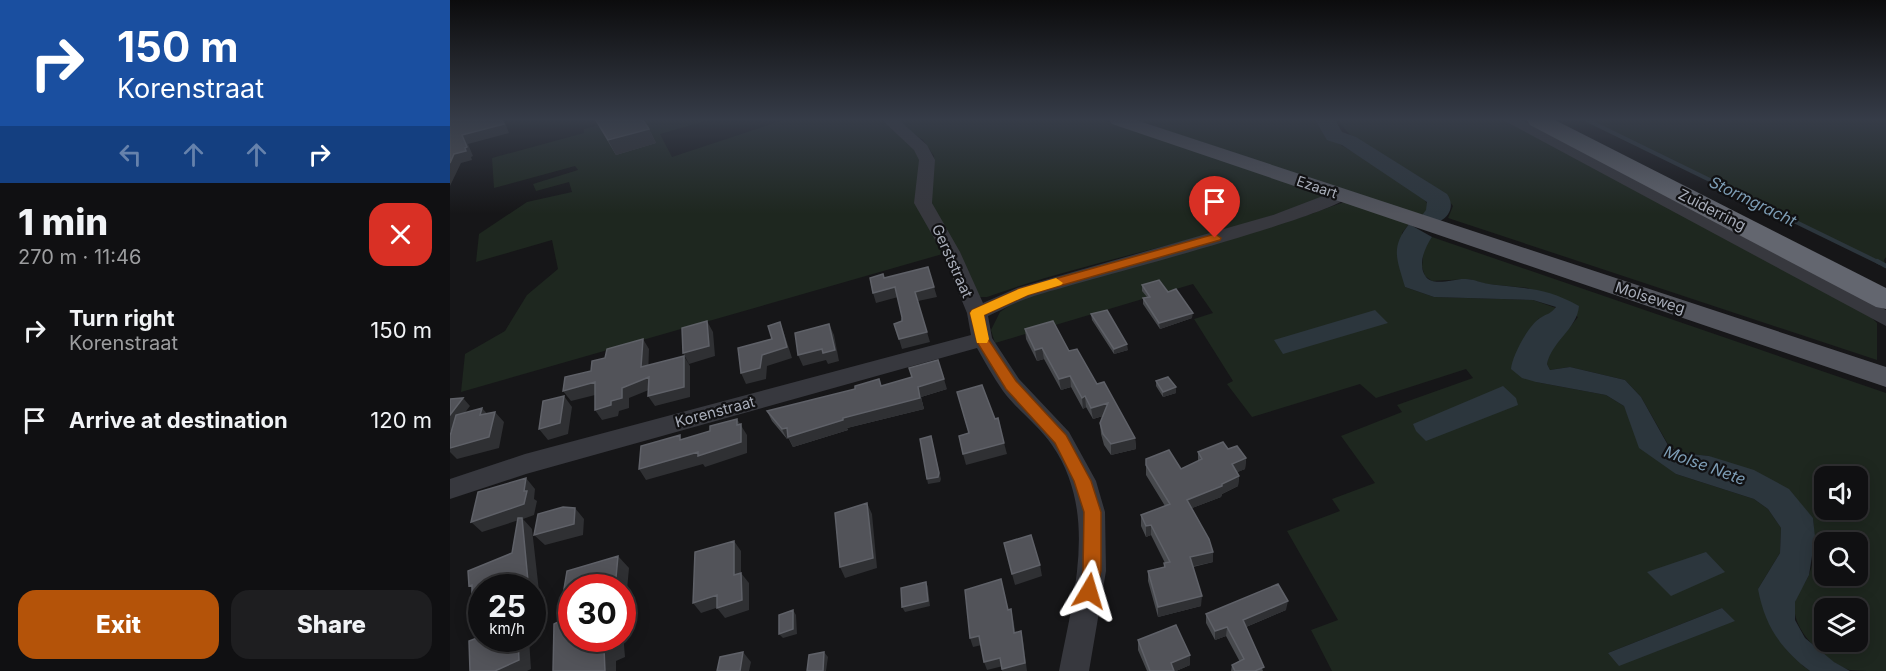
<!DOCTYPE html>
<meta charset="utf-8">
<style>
body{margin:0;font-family:Inter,sans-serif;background:#1e1e20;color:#f1f3f6;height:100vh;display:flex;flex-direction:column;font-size:22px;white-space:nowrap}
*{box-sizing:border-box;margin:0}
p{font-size:20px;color:#9c9d9f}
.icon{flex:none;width:33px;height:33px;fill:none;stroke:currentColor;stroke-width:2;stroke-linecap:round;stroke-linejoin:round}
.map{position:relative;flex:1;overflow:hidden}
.details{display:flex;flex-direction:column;background:#101012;width:450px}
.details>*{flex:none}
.banner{background:#1a4fa0;color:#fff;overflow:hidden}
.controls{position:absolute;left:1364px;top:466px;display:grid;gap:12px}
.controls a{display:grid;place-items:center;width:54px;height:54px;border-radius:12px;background:#101012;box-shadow:0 3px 15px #0003,0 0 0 2px #303032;font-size:30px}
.speed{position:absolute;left:18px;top:574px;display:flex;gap:12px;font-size:30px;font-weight:700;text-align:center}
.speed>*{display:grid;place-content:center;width:78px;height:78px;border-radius:50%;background:#101012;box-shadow:0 3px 15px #0003,0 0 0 2px #303032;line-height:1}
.speed small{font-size:15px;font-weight:400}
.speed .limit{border:9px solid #d22;background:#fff;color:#111}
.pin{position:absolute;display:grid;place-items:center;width:51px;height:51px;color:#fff;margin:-62px -26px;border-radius:50% 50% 50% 0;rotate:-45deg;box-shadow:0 0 6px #0007}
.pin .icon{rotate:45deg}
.me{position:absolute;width:66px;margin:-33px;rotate:7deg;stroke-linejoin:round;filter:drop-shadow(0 0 4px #0008)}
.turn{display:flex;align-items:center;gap:21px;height:126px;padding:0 18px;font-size:27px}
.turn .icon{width:78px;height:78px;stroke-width:2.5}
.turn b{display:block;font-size:42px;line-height:51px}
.lanes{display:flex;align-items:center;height:57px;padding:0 18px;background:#0003;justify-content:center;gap:30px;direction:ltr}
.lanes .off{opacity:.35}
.round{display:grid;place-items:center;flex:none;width:63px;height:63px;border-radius:18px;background:#1e1e20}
.overview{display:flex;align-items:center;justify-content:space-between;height:102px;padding:0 18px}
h1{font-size:36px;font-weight:800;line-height:45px}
.button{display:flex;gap:12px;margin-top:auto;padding:12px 18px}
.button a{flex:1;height:69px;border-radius:18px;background:#b45309;color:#fff;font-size:24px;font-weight:800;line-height:69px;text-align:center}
.button a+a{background:#1e1e20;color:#f1f3f6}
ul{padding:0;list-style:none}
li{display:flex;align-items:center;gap:18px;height:90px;padding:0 18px}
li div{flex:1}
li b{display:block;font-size:22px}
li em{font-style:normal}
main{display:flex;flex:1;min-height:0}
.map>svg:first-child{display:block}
</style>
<main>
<section class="details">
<div class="banner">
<div class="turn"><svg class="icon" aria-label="right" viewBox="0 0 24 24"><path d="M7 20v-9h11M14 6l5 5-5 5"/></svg><div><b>150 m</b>Korenstraat</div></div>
<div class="lanes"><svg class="icon off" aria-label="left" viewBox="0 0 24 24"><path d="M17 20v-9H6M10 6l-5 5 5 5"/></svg><svg class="icon off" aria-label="ahead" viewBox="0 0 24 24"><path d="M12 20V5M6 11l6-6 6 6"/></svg><svg class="icon off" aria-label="ahead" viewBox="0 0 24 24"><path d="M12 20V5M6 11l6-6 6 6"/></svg><svg class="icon" aria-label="right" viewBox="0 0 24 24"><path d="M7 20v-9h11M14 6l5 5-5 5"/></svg></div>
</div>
<div class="overview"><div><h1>1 min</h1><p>270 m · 11:46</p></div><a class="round" style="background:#d93025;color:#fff"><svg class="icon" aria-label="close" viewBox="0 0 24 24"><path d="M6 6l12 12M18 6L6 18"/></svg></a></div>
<ul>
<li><svg class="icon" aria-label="right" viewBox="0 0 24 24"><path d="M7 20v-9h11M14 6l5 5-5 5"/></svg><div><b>Turn right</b><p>Korenstraat</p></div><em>150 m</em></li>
<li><svg class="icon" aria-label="arrive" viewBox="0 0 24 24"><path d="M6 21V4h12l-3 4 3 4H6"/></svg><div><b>Arrive at destination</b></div><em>120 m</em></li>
</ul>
<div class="button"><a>Exit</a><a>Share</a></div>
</section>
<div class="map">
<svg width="1436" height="671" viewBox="0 0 1436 671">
<rect width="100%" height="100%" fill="#161618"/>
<!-- green -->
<path fill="#1e271f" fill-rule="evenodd" d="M167 120H259L210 134 222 157 334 120H432L466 149 472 163 468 169 496 253 11 392 15 354 55 331 77 295 108 269 102 240 26 262 29 234 77 202 122 192 119 182 86 191 83 184 128 170 125 166 44 188 42 158 134 133V129Z
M443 120H653L876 196C766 240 648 257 537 297H526L481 201 484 156 473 140Z
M686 120H864C869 126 873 134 880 138 901 153 976 188 982 212L977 216 948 208Z
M889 120H1056L1418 314 1427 323V360L998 218 1003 206C978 169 904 153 889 120Z
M1132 120H1436V257L1434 260 1436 265Z
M897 201 959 224 952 233 955 287 984 297 1083 300 1106 308 1101 313 1088 319 1086 382 1156 395 1174 406 1181 422 1226 474 1304 499 1318 509 1331 528 1330 553 1308 589 1353 666 1360 671H882L861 630 888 620 837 531 890 511 882 499 925 483 891 436 952 412 947 405 1023 378 1016 369 926 398 910 384 802 417 777 384 783 381 744 319 763 313 743 284 545 343 541 330 550 312 572 297 852 217ZM1272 608 1284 621 1158 653Z
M982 237 1436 393V671C1425 671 1409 671 1399 670 1376 662 1339 629 1345 602 1347 594 1354 585 1358 577 1366 560 1365 536 1363 518L1259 456 1232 453 1219 446 1191 397 1175 380 1120 367 1100 370 1097 364 1099 353 1128 317 1078 288 1036 284 1019 279 982 281 975 276 972 267 974 247ZM1374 477H1407V510H1374ZM1374 543H1407V576H1374ZM1374 609H1407V642H1374Z"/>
<!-- water -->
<path fill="#2c363d" d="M959 224 982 237C975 247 967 265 976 277 984 287 1005 278 1016 279 1024 279 1031 283 1039 284 1076 289 1095 287 1129 306 1127 329 1102 341 1097 364L1100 370 1120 367 1175 380 1191 397 1219 447 1232 453 1259 456 1304 470 1339 489 1363 518 1365 537 1359 575 1345 602V620L1355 638 1384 662 1400 671H1360C1330 648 1315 626 1308 589L1330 553 1331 528 1318 509 1304 499 1226 474 1189 448 1174 406 1156 395 1086 382 1072 378 1061 369C1062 356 1078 326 1090 318 1096 314 1101 314 1106 307L1083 300 984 297 955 287C947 259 940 248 959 224Z
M925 310 938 323 833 354 824 340Z
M1053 386 1066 398 1068 405 976 441 966 431 963 424Z
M1256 552 1275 572 1221 596 1197 572Z
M1272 608 1285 621 1169 666 1158 653Z"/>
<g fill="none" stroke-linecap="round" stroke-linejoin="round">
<!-- stream-far1 -->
<path stroke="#2c363d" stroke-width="4" d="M1137 120 1430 263"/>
<!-- stream -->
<path stroke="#2c363d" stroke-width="4.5" d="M1427 261 1436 266"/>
<!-- river -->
<path fill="#2c363d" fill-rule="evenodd" d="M865 120H885L892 132 906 137 997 194C1009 211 991 227 974 223L970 218 976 210 977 202 892 145 877 140Z"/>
<!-- minor -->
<path fill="#37383e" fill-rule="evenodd" d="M432 120H449L477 145 485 160 482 203 510 252 533 303 567 288 823 215 886 191H898L901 195C885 216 628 282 584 296 568 301 553 309 538 316L542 338 569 379 619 432 646 481 655 512 656 571 639 671H609C623 597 649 513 602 445 588 425 567 410 553 391 543 377 535 362 527 348L76 474 0 499V479L75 454 521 335 517 313 492 252 464 203 469 160 464 150Z
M1053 120H1072L1436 310V326Z"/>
<!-- major -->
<path fill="#53555d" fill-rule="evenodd" d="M659 120H686L1436 367V387L662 124Z"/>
<!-- highway -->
<path fill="#63666f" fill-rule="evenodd" d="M1077 120H1105L1436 288V309L1426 307 1080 125Z"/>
</g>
<!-- wall -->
<path fill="#47494d" d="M145 120 199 129 206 143 166 155Z
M692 285 718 292 742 318 710 329 693 304V298L697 297 692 291Z
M641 314 678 350 664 354 642 320Z
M575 329 619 351 647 384 685 438 686 449 661 455 654 445 651 434 650 423 653 416 643 419 636 407 633 409 621 387 611 390 594 359 587 361 576 339Z
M706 381 726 387V393L713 397 706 386Z
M432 386 497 389 471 397 474 409 397 428 398 430 343 447 339 439H337L322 421 317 411Z
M778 449 796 458 795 469 787 472 789 476 788 486 772 494 771 497 742 508 763 552V562L743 567 751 606 708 617 698 581V571L714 567V563H715L701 535 696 537 691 526V515L715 506 696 475V459L731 469 748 461V452Z
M836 610 796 627 813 671H781L782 665 790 662 776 636 765 640 756 623V614Z
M688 640 740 655V665L726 671H697L688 650Z"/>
<!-- shaded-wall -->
<path fill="#2f3033" d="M52 120H54L59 133 18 144 23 156 21 157 22 160 11 163 0 186V163L4 154 15 148 12 135Z
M199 129 206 143 166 155 158 140Z
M445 287 448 297 426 303 423 293Z
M484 287 487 297 468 301 465 292Z
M743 313 742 318 710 329 709 323Z
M257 321 263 332 265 356 239 364 233 353Z
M330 322 334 333 342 358 317 366 316 379 296 384 291 373 312 355 337 347Z
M379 324 384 335 389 361 378 364 376 360 353 366 348 355Z
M477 332 480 342 452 349 449 339Z
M193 339 199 349 198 377 191 367Z
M677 344 678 350 664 354V349Z
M592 348 594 359 587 361 585 350Z
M234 356 240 366V397L205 406 198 396Z
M620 376 621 387 611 390 609 379Z
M199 377 206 387 179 398V408L169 411 168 416 152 420 145 410 172 388Z
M494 379 497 389 471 397 474 409 397 428 398 430 343 447 339 439H337L332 429 393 418 468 387Z
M145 382 153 393 121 401 113 391Z
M726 387V393L713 397V392Z
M114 396 122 407 118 434 98 440 89 429Z
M635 396 636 407 633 409 632 398Z
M13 398 20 406 0 432V415Z
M658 403 659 414 643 419 641 408Z
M32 408 42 419 30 415Z
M45 412 54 422 49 448 7 459 0 452V448Z
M287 419 297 435V453L255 467 253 464 196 480 189 469 248 452 287 425Z
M481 436 491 479 490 482 478 484 477 479Z
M685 438 686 449 661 455V444Z
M554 443 557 454 516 465 513 454Z
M796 458 795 469 781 475 782 464Z
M789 476 788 486 772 494 771 497 737 510V500Z
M76 478 85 489 84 499 87 501 84 515 73 519 82 529 89 591 82 594V588H63L72 519 32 532 21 522 74 491Z
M417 503 422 514 427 568 395 578 390 567Z
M125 508 134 519 133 535 95 545 84 535Z
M701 525V535L696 537V526Z
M284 541 291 551V585L284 575Z
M763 552V562L740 567V557Z
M168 556 179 568 173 633 175 657 166 661V671H155L154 649 163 639H172V588H165Z
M590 565 592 576 565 585 562 574Z
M291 573 299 583V610L275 618 267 608Z
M476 582 478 587 480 606 455 612 452 607Z
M134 583 139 588H122V597L114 589Z
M267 595 275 605 251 613 243 603Z
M752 596 751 606 708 617V607Z
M838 601 836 610 791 629 793 620Z
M32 602V614L22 606Z
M561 609 563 618 567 642 564 633Z
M343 610 346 615 347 634 333 638 329 634Z
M777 627 776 636 765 640V631Z
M571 631 573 640 577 671H552V669Z
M529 636 532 645 523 647 520 638Z
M68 639H79L81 669 77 671H45Z
M293 652 301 662 299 671H290Z
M374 652 378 657 376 671H373Z
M740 655V665L726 671H721V663Z
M550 658 553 666 537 670 534 662Z"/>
<!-- building -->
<path fill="#525359" stroke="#5f6168" stroke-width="1.5" d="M0 120H52L54 124 12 135 17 147 15 148 16 151 4 154 0 163Z
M146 120H193L199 129 158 140Z
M478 267 484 287 465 292 477 332 449 339 444 324 452 321V317L445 287 423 293 420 278 433 274 434 278Z
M709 280 718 292 726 289 743 313 709 323 693 298 700 297 692 285Z
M657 310 677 344 664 349 641 314Z
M257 321 259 346 233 353 232 328Z
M603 321 619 351 627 349 647 384 654 382 685 438 661 444 653 434 650 423 658 403 641 408 635 396 632 398 620 376 609 379 592 348 585 350 575 329Z
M330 322 337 347 312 355 310 368 291 373 288 348 322 339 318 326Z
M379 324 385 350 373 353 372 349 348 355 345 333Z
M193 339 191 367 234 356V387L198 396 199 377 172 388V398L161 401V405L145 410V382L113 391 115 377 141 371 142 361 155 358 157 349Z
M488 360 494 379 468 387 470 398 393 418V420L338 437 337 428 332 429 317 411 405 389V386L429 379 431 386 462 377 459 368Z
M718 377 726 387 713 392 706 381Z
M532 385 545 419 548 418 554 443 513 454 509 436 519 433 507 392Z
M114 396 110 423 89 429 93 401Z
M13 398 0 415V399Z
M32 408 30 415 45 412 39 437 0 448V436L6 415Z
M287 419V425L291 424V442L248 456V452L189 469 191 446 230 435V440L260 431V426Z
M481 436 489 473 488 477 477 479 470 439Z
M773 442 778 449 787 446 796 458 782 464 789 476 772 484V486L737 500 759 539 763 552 740 557 752 596 708 607 698 571 715 567 714 563 720 562 701 525 696 526 691 515 720 504 696 465V459L719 450 731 469 752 459 748 452Z
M76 478 74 491H77L74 504 21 522 28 492Z
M417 503 423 558 390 567 385 513Z
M113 507 125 508 124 524 84 535 88 514Z
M68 518H72L78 581 63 588H32V602L22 606V585L19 586 18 571 62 553Z
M581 535 590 565 562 574 554 543Z
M284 541V575L291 573 292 600 267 608V595L243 603 245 552Z
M168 556 165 588H134V583L114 589 117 571Z
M551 579 558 610 561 609 564 633 571 631 575 663 552 669 550 658 534 662 529 636 520 638 515 590Z
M476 582 478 601 452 607 451 588Z
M828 584 838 601 793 620 814 667 805 671H785L782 665 794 659 777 627 765 631 756 614Z
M343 610V629L329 634V615Z
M122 615V639H163V645L154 649 155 671H103L104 624Z
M726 625 740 655 721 663 724 671H700L688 640Z
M32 636V639H68L69 660 45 671H20L19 641Z
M293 652 290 671H267L270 657Z
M374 652 373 671H357L359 655Z"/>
<!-- sky -->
<linearGradient id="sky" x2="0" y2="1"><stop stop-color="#0c0c0d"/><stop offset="0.56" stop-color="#363c48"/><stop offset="1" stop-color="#363c48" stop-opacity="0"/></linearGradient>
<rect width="1436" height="214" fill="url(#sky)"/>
<!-- route -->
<path fill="#b45309" stroke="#753606" stroke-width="1.5" d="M765 234 771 238 770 240 578 295 534 315 538 339 566 381 616 435 641 481 651 512V571L645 597 639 599 632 597 629 591 633 571 634 512 624 481 605 443 556 389 527 342 520 313 522 310 569 289Z"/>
<!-- slow -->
<path fill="#f59e0b" d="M606 278 613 283 611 285 578 295 534 315 539 339 537 343H527L520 313 522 310 569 289Z"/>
<g text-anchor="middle" stroke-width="4.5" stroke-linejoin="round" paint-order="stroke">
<!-- far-street labels -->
<g font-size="14" fill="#a8adb9" stroke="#111113">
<text transform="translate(867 187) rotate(19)" y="5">Ezaart</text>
</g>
<!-- street labels -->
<g font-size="15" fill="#a8adb9" stroke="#111113">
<text transform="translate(1262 210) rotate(27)" y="5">Zuiderring</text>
<text transform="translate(502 261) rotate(66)" y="5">Gerststraat</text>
<text transform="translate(1200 298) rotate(18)" y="5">Molseweg</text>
<text transform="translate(265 412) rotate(-15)" y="5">Korenstraat</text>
</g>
<!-- water labels -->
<g font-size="16" font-style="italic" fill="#7d9db5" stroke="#111113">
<text transform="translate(1303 201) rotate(26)" y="6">Stormgracht</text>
<text transform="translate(1255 465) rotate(20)" y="6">Molse Nete</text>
</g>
</g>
</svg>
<div class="controls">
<a><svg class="icon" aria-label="sound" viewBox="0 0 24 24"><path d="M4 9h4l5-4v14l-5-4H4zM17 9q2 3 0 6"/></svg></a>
<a><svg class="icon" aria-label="search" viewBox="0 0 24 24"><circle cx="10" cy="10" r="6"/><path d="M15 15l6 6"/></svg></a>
<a><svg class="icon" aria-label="layers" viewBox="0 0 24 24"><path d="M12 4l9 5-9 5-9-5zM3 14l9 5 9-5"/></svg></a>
</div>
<div class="speed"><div>25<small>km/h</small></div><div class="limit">30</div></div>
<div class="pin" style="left:765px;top:238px;background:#d93025"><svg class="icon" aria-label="arrive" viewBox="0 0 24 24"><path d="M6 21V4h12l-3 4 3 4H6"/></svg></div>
<svg class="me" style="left:639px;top:591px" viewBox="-20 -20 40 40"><path d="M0-17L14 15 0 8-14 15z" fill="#b45309" stroke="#fff" stroke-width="4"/></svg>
</div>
</main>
